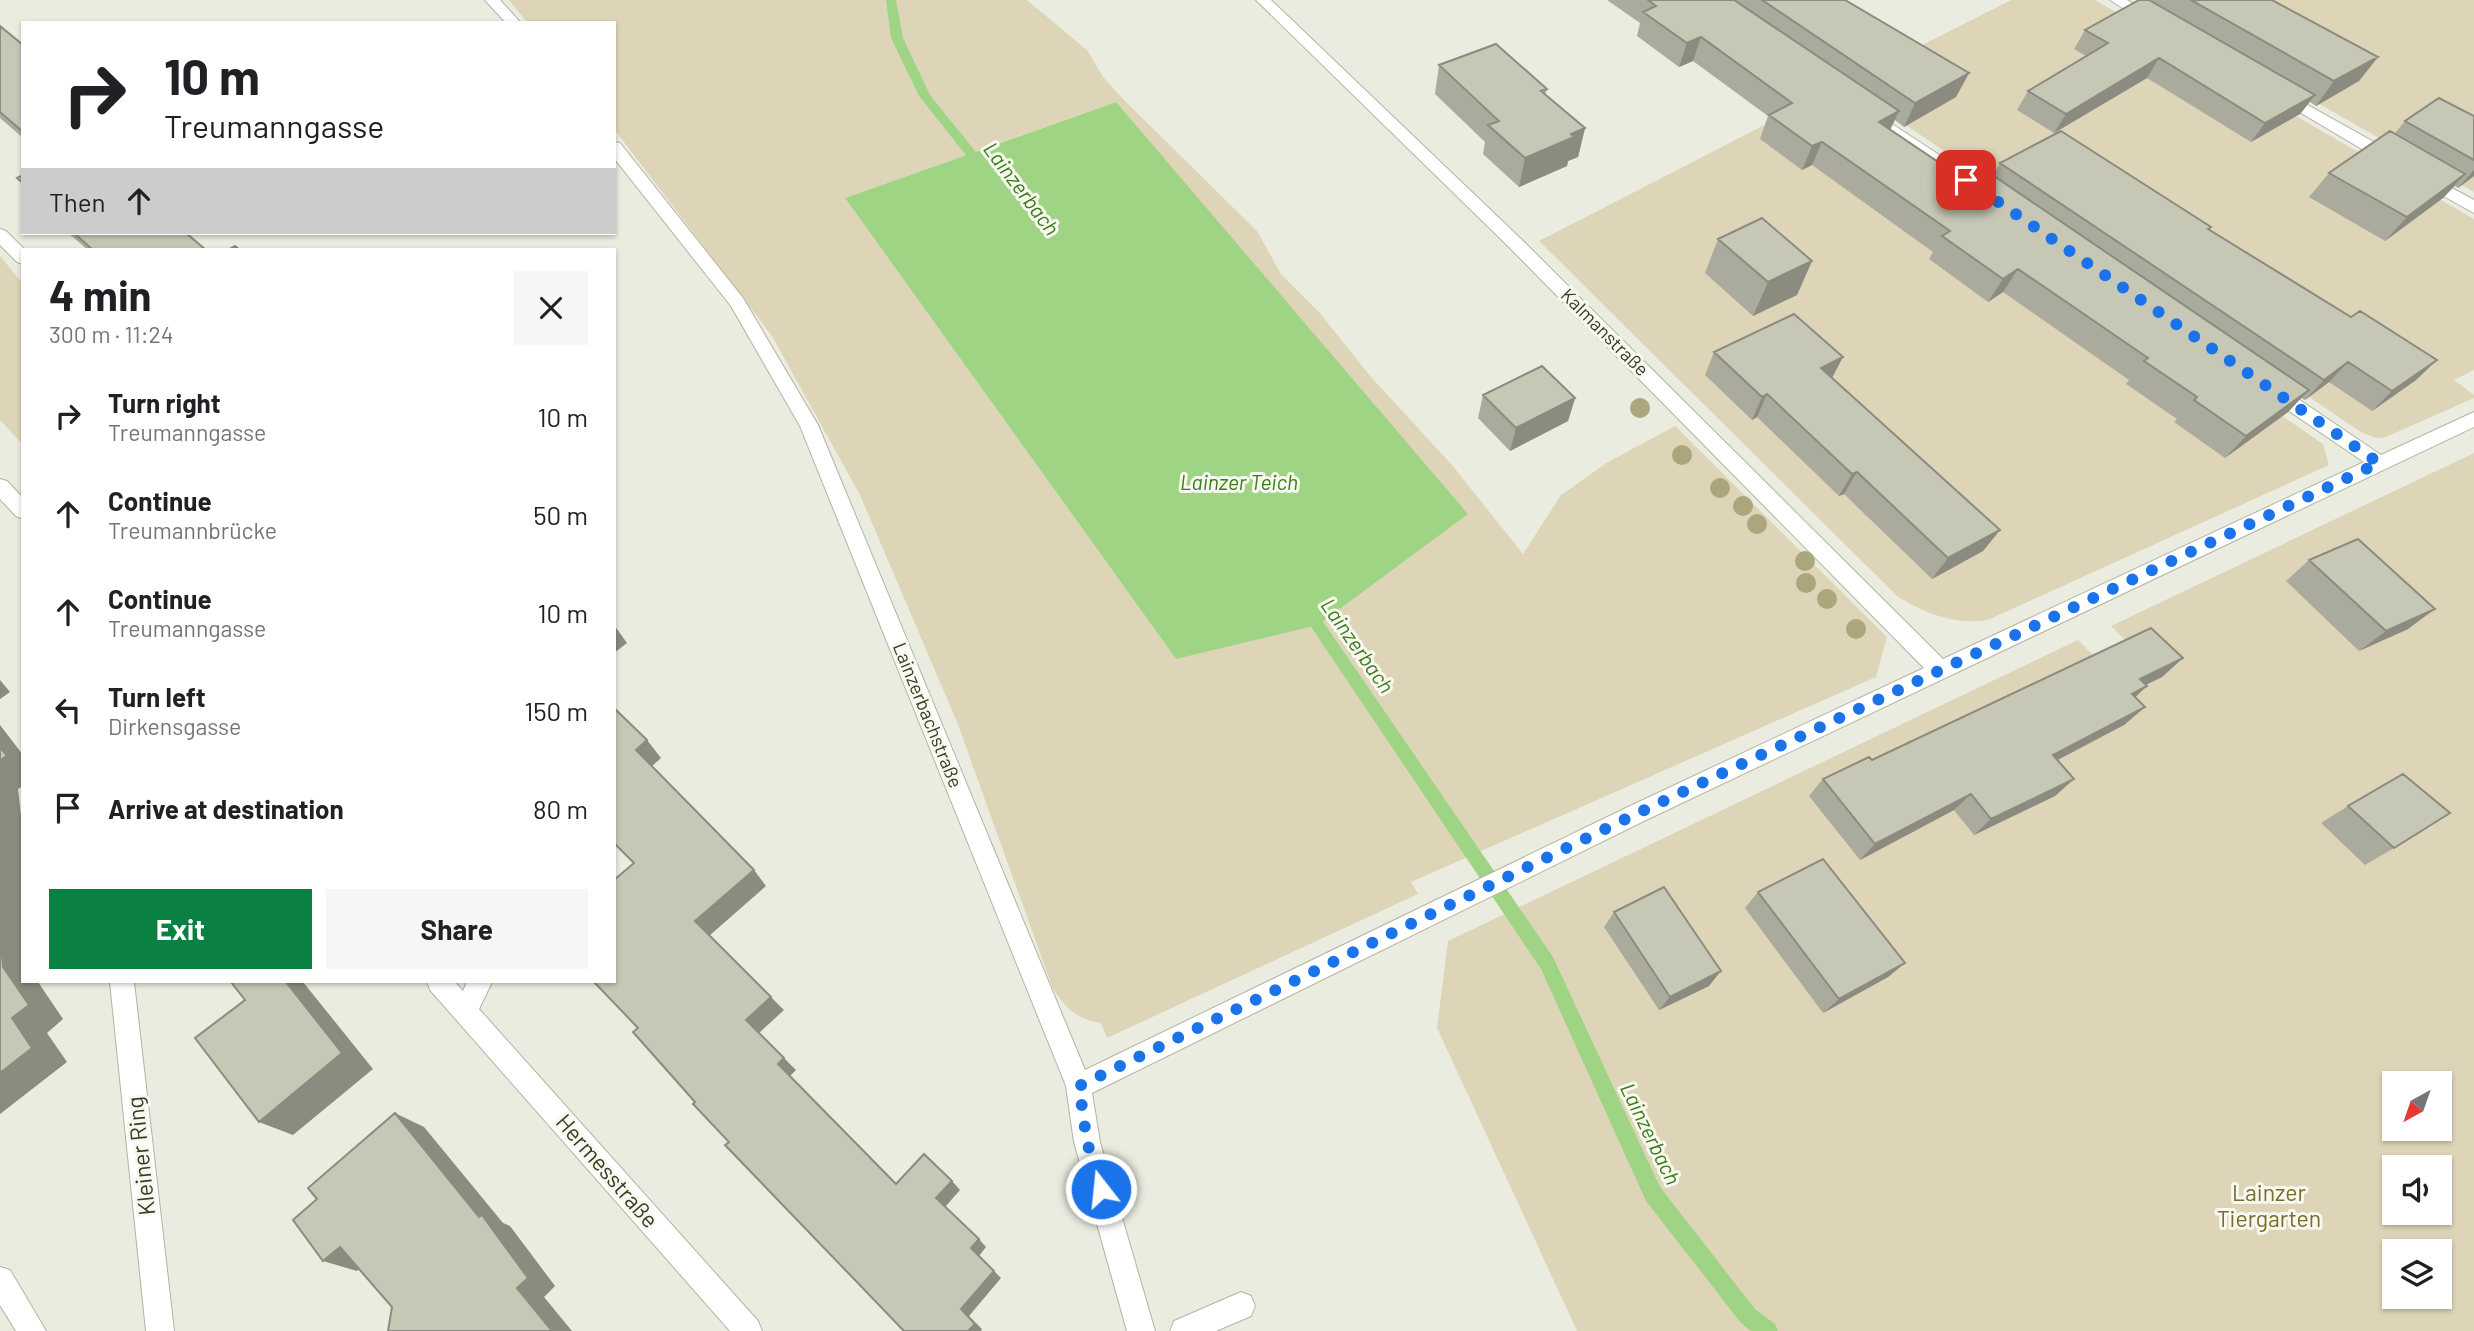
<!DOCTYPE html>
<meta charset="utf-8">
<style>
body{margin:0;font-family:Barlow,sans-serif;background:#f6f6f6;color:#202124;height:100vh;display:flex;flex-direction:column;font-size:26px;white-space:nowrap}
*{box-sizing:border-box;margin:0}
p{font-size:23px;color:#757577}
.icon{flex:none;width:38px;height:38px;fill:none;stroke:currentColor;stroke-width:2;stroke-linecap:round;stroke-linejoin:round}
.map{position:relative;flex:1;overflow:hidden}
.drawer{position:absolute;left:21px;top:248px;width:595px;height:735px;display:flex;flex-direction:column;background:#fff;border-radius:0px;box-shadow:0 2px 5px #0004}
.drawer>*{flex:none}
.hud{position:absolute;left:21px;top:21px;width:595px;height:214px;border-radius:0px;box-shadow:0 2px 5px #0004;background:#fff;color:#202124;overflow:hidden}
.needle{width:46px;rotate:220deg}
.controls{position:absolute;left:2382px;top:1071px;display:grid;gap:14px}
.controls a{display:grid;place-items:center;width:70px;height:70px;border-radius:0px;background:#fff;box-shadow:0 2px 5px #0004;font-size:35px}
.pin{position:absolute;display:grid;place-items:center;width:60px;height:60px;color:#fff;margin:-30px;border-radius:14px;box-shadow:0 4px 10px #0006}
.me{position:absolute;width:77px;margin:-38px;rotate:344deg;stroke-linejoin:round;filter:drop-shadow(0 0 5px #0008)}
.turn{display:flex;align-items:center;gap:24px;height:147px;padding:0 28px;font-size:32px}
.turn .icon{width:91px;height:91px;stroke-width:2.5}
.turn b{display:block;font-size:49px;line-height:60px}
.then{display:flex;align-items:center;height:66px;padding:0 28px;background:#0003;gap:14px;font-size:26px}
.round{display:grid;place-items:center;flex:none;width:74px;height:74px;border-radius:0px;background:#f6f6f6}
.head{display:flex;align-items:center;justify-content:space-between;height:119px;padding:0 28px}
h1{font-size:42px;font-weight:700;line-height:52px}
.cta{display:flex;gap:14px;margin-top:auto;padding:14px 28px}
.cta a{flex:1;height:80px;border-radius:0px;background:#0b8043;color:#fff;font-size:28px;font-weight:700;line-height:80px;text-align:center}
.cta a+a{background:#f6f6f6;color:#202124}
ul{padding:0;list-style:none}
li{display:flex;align-items:center;gap:21px;height:98px;padding:0 28px}
li div{flex:1}
li b{display:block;font-size:26px}
li em{font-style:normal}
.map>svg:first-child{display:block}
</style>
<div class="map">
<svg width="2474" height="1331" viewBox="0 0 2474 1331">
<rect width="100%" height="100%" fill="#ebece0"/>
<!-- green -->
<path fill="#ded5b8" fill-rule="evenodd" d="M509 0H1027L1087 50 1103 77 1124 100 1257 231 1281 274 1319 312 1371 377 1452 465 1523 554 1561 495 1608 462 1675 426 1887 637 1876 677 1411 882 1418 894 1107 1038 1101 1023C1076 1019 1067 1009 1053 989L957 722 860 495 772 336 614 129V23H528ZM1115 102 1176 659 845 198Z
M2011 0H2095L2474 219V370L2454 380 2474 395V398L2386 437 2376 438 2361 432 1845 84Z
M2191 0H2474V192L2163 15Z
M1819 97 2323 444 2329 465 1988 620C1954 625 1927 614 1898 597L1539 241Z
M0 256 23 284V445L0 420Z
M2474 453V1331H1577L1437 1028 1448 941 2078 640 2099 661 2131 646 2111 626ZM2394 1083H2440V1129H2394ZM2394 1167H2440V1213H2394ZM2394 1251H2440V1297H2394Z"/>
<!-- water -->
<path fill="#a0d485" d="M1116 102 1468 514 1318 625 1176 659 845 198Z"/>
<g fill="none" stroke-linecap="round" stroke-linejoin="round">
<!-- stream -->
<path fill="#a0d485" fill-rule="evenodd" d="M886 0H896L903 38 930 95 988 167V173H980L919 96 891 38Z
M1306 602 1311 604 1553 957 1660 1187 1755 1309 1775 1324 1778 1331H1751L1741 1323 1646 1201 1541 969 1301 612 1298 608 1301 604Z"/>
<defs>
<path id="minor" d="M485 0H500L521 23H506Z
M1256 0H1271L1521 239 1943 659 2364 462 2264 394 2261 389 2264 384H2276L2381 455 2474 412V427L1644 821 1092 1093 1100 1142 1155 1331H1127L1074 1142 1066 1086 800 426 731 306 614 158V142L620 143 743 298 818 425 1085 1070 1628 807 1924 668 1509 247Z
M2110 0H2127L2158 20 2151 24 2146 23Z
M2279 89 2399 156 2401 160 2393 165 2387 164 2274 97 2271 94Z
M1869 109 1996 192 1998 196 1996 200H1984L1863 118 1861 114Z
M2424 173 2474 200V213L2418 182 2416 178Z
M0 229 6 231 25 250H23V264L17 262 0 245Z
M0 479 7 481 23 498V519L16 516 0 499Z
M110 982H134L174 1331H146Z
M427 982H455L463 991 467 982H492L479 1009 758 1321 762 1331H730L430 990Z
M0 1267 10 1270 46 1331H16L0 1305Z
M1241 1292 1251 1296 1255 1306 1251 1316 1216 1331H1170L1174 1321Z"/>
</defs>
<!-- minor casing -->
<use href="#minor" stroke="#b1b4a3" stroke-width="2"/>
<!-- minor -->
<use href="#minor" fill="#fff" fill-rule="evenodd"/>
</g>
<!-- trees -->
<g fill="#aba67b">
<circle cx="1640" cy="408" r="10"/>
<circle cx="1682" cy="455" r="10"/>
<circle cx="1720" cy="488" r="10"/>
<circle cx="1743" cy="506" r="10"/>
<circle cx="1757" cy="524" r="10"/>
<circle cx="1805" cy="561" r="10"/>
<circle cx="1806" cy="583" r="10"/>
<circle cx="1827" cy="599" r="10"/>
<circle cx="1856" cy="629" r="10"/>
</g>
<!-- wall -->
<path fill="#aaab9c" d="M1607 0H1845L1969 73 1956 97 1904 127 1895 120 1890 130 1965 180 1993 176 2000 163 2209 230 2351 317 2437 360 2416 380 2372 411 2329 382 2305 400 2301 398 2288 412 2225 458 2174 422 2177 419 2126 384 2129 380 2003 292 1988 302 1929 259 1933 252 1812 165 1802 170 1760 139 1768 116 1693 61 1679 67 1637 36 1640 23Z
M2152 0H2272L2378 57 2359 81 2316 106 2310 102 2300 114 2251 142 2147 78 2054 133 2017 110 2028 91 2086 56 2074 49 2085 30Z
M0 26 23 45V138L0 118Z
M1439 65 1547 89 1545 95 1585 128 1578 157 1568 161 1567 166 1519 187 1483 154 1485 142 1435 94Z
M2474 116V176L2458 188 2455 186 2443 198 2385 241 2309 197 2329 173 2395 133 2405 121Z
M68 233H186L206 250H88Z
M1718 239 1812 261 1797 295 1753 316 1705 273Z
M1714 352 1832 378 2000 530 1983 551 1932 579 1844 494 1839 496 1757 417 1752 420 1705 375Z
M1483 395 1575 398 1568 421 1510 451 1478 418Z
M2309 560 2408 629 2359 651 2286 581Z
M2183 658 2162 677 2146 685 2135 698 2145 707 2124 725 2058 760 2074 779 2055 796 1974 835 1954 810 1860 860 1809 796 1823 779 1872 760Z
M2348 806 2394 848 2365 865 2321 823Z
M1758 892 1905 963 1888 977 1823 1013 1745 908Z
M1614 912 1709 986 1659 1010 1604 927Z"/>
<!-- shaded-wall -->
<path fill="#8b8b7f" d="M1701 37 1693 61 1679 67 1687 43Z
M2378 57 2359 81 2316 106 2334 81Z
M2159 58 2147 78 2054 133 2066 114Z
M1969 73 1956 97 1904 127 1915 103Z
M2315 95 2300 114 2251 142 2265 123Z
M1899 111 1887 136 1879 122Z
M1585 128 1578 157 1568 161 1567 166 1519 187 1525 158 1571 134Z
M1822 142 1812 165 1802 170 1812 146Z
M2474 170V176L2458 188Z
M2465 174 2443 198 2385 241 2407 217Z
M1812 261 1797 295 1753 316 1768 282Z
M2018 269 2003 292 1988 302 2003 279Z
M1843 357 1831 380 1821 368Z
M2437 360 2416 380 2372 411 2392 391Z
M2348 362 2329 382 2305 400 2324 380Z
M2309 390 2288 412 2225 458 2246 436Z
M1767 394 1757 417 1752 420 1762 397Z
M1575 398 1568 421 1510 451 1516 428Z
M1857 472 1844 494 1839 496 1852 474Z
M2000 530 1983 551 1932 579 1948 558Z
M2435 609 2408 629 2359 651 2386 631Z
M614 625 627 643 614 653Z
M2183 658 2162 677 2120 697 2140 679Z
M0 680 10 692 0 699Z
M2147 686 2127 705 2132 694Z
M2145 707 2124 725 2034 772 2053 755Z
M0 725 23 755V786L18 789 23 834V982H38L63 1019 47 1033 67 1062 0 1114V1073L12 1018 3 967 0 931Z
M647 740 661 758 650 768 636 750Z
M2074 779 2055 796 1974 835 1991 819Z
M1971 794 1954 810 1860 860 1875 844Z
M754 870 766 886 709 936 695 921Z
M1905 963 1888 977 1823 1013 1839 999Z
M1721 971 1709 986 1659 1010 1670 997Z
M286 982H303L373 1069 293 1135 259 1122Z
M771 997 784 1010 759 1033 746 1020Z
M784 1058 796 1070 790 1076 778 1064Z
M395 1113 424 1127 503 1223 510 1226 555 1286 544 1297 572 1331H552L517 1288 479 1217Z
M952 1181 960 1190 945 1207 936 1198Z
M979 1239 986 1247 979 1256 971 1248Z
M340 1247 373 1256 357 1271 323 1261Z
M994 1271 1001 1278 969 1316 982 1329 981 1331H968L961 1309Z"/>
<!-- building -->
<path fill="#c6c7b5" stroke="#8b8b7f" stroke-width="2" d="M1648 0H1734L1899 111 1879 122 1965 180 1985 170 2309 390 2246 436 2194 400 2197 397 2144 361 2148 358 2018 269 2003 279 1942 236 1950 231 1822 142 1812 146 1769 115 1792 103 1701 37 1687 43 1643 12 1656 6Z
M1762 0H1845L1969 73 1915 103Z
M2139 0H2149L2315 95 2265 123 2159 58 2066 114 2028 91 2108 43 2085 30Z
M2191 0H2272L2378 57 2334 81Z
M0 26 23 45V132L0 112Z
M1496 44 1547 89 1541 91 1585 128 1571 134 1574 137 1525 158 1488 125 1499 121 1439 65Z
M2439 98 2474 116V160L2405 121Z
M2061 131 2211 227 2208 229 2351 317 2360 311 2437 360 2392 391 2348 362 2324 380 2000 163Z
M2390 131 2465 174 2407 217 2329 173Z
M23 175V183L17 178Z
M1762 218 1812 261 1768 282 1718 239Z
M74 233H186L206 250H93Z
M235 246 240 250H228Z
M1794 314 1843 357 1821 368 2000 530 1948 558 1857 472 1852 474 1767 394 1762 397 1714 352Z
M1542 366 1575 398 1516 428 1483 395Z
M2358 539 2435 609 2386 631 2309 560Z
M2151 628 2183 658 2140 679 2147 686 2132 694 2145 707 2053 755 2074 779 1991 819 1971 794 1875 844 1823 779 1869 757 1872 760Z
M614 708 647 740 636 750 754 870 695 921 771 997 746 1020 784 1058 778 1064 896 1184 924 1154 952 1181 936 1198 979 1239 971 1248 994 1271 961 1309 975 1324 968 1331H904L725 1145 729 1142 693 1104 695 1102 633 1032 638 1028 594 982H614V880L634 863 614 843Z
M0 747 7 756 0 760Z
M2403 774 2450 813 2394 848 2348 806Z
M1823 859 1905 963 1839 999 1758 892Z
M1664 887 1721 971 1670 997 1614 912Z
M0 931 3 967 29 1005 12 1018 32 1048 0 1073Z
M231 982H286L342 1053 259 1122 195 1038 245 1000Z
M395 1113 479 1217 482 1215 528 1278 517 1288 552 1331H388L392 1307 340 1247 323 1261 293 1220 317 1199 308 1188Z"/>
<g fill="none" stroke-linecap="round" stroke-linejoin="round">
<!-- route -->
<path stroke="#1a73e8" stroke-width="12" stroke-dasharray="0 21.6" d="M1101 1189 1087 1142 1079 1086 1636 814 2379 463 1966 180"/>
</g>
<g text-anchor="middle" stroke-width="6" stroke-linejoin="round" paint-order="stroke">
<!-- street labels -->
<g font-size="19" fill="#363d20" stroke="#f8f8f1">
<text transform="translate(1605 332) rotate(45)" y="7">Kalmanstraße</text>
<text transform="translate(928 715) rotate(68)" y="7">Lainzerbachstraße</text>
</g>
<!-- water labels -->
<g font-size="21" font-style="italic" fill="#387b17" stroke="#f8f8f1">
<text transform="translate(1021 189) rotate(53)" y="7">Lainzerbach</text>
<text x="1239" y="490">Lainzer Teich</text>
<text transform="translate(1357 646) rotate(55)" y="7">Lainzerbach</text>
<text transform="translate(1650 1134) rotate(64)" y="7">Lainzerbach</text>
</g>
<!-- near-street labels -->
<g font-size="23" fill="#363d20" stroke="#f8f8f1">
<text transform="translate(141 1156) rotate(-96)" y="8">Kleiner Ring</text>
<text transform="translate(607 1171) rotate(49)" y="8">Hermesstraße</text>
</g>
<!-- near-park labels -->
<g font-size="23" fill="#766d28" stroke="#f8f8f1">
<text x="2269" y="1201">Lainzer<tspan x="2269" dy="26">Tiergarten</tspan></text>
</g>
</g>
</svg>
<div class="controls">
<a><svg class="needle" viewBox="-14 -14 28 28"><path d="M0-13l5 13h-10z" fill="#e53935"/><path d="M0 13l5-13h-10z" fill="#757577"/></svg></a>
<a><svg class="icon" aria-label="sound" viewBox="0 0 24 24"><path d="M4 9h4l5-4v14l-5-4H4zM17 9q2 3 0 6"/></svg></a>
<a><svg class="icon" aria-label="layers" viewBox="0 0 24 24"><path d="M12 4l9 5-9 5-9-5zM3 14l9 5 9-5"/></svg></a>
</div>
<div class="pin" style="left:1966px;top:180px;background:#d93025"><svg class="icon" aria-label="arrive" viewBox="0 0 24 24"><path d="M6 21V4h12l-3 4 3 4H6"/></svg></div>
<svg class="me" style="left:1101px;top:1189px" viewBox="-20 -20 40 40"><circle r="17" fill="#1a73e8" stroke="#fff" stroke-width="3"/><path d="M0-11L8 9 0 5-8 9z" fill="#fff"/></svg>
<div class="hud">
<div class="turn"><svg class="icon" aria-label="right" viewBox="0 0 24 24"><path d="M7 20v-9h11M14 6l5 5-5 5"/></svg><div><b>10 m</b>Treumanngasse</div></div>
<div class="then">Then<svg class="icon" aria-label="ahead" viewBox="0 0 24 24"><path d="M12 20V5M6 11l6-6 6 6"/></svg></div>
</div>
<section class="drawer">
<div class="head"><div><h1>4 min</h1><p>300 m · 11:24</p></div><a class="round"><svg class="icon" aria-label="close" viewBox="0 0 24 24"><path d="M6 6l12 12M18 6L6 18"/></svg></a></div>
<ul>
<li><svg class="icon" aria-label="right" viewBox="0 0 24 24"><path d="M7 20v-9h11M14 6l5 5-5 5"/></svg><div><b>Turn right</b><p>Treumanngasse</p></div><em>10 m</em></li>
<li><svg class="icon" aria-label="ahead" viewBox="0 0 24 24"><path d="M12 20V5M6 11l6-6 6 6"/></svg><div><b>Continue</b><p>Treumannbrücke</p></div><em>50 m</em></li>
<li><svg class="icon" aria-label="ahead" viewBox="0 0 24 24"><path d="M12 20V5M6 11l6-6 6 6"/></svg><div><b>Continue</b><p>Treumanngasse</p></div><em>10 m</em></li>
<li><svg class="icon" aria-label="left" viewBox="0 0 24 24"><path d="M17 20v-9H6M10 6l-5 5 5 5"/></svg><div><b>Turn left</b><p>Dirkensgasse</p></div><em>150 m</em></li>
<li><svg class="icon" aria-label="arrive" viewBox="0 0 24 24"><path d="M6 21V4h12l-3 4 3 4H6"/></svg><div><b>Arrive at destination</b></div><em>80 m</em></li>
</ul>
<div class="cta"><a>Exit</a><a>Share</a></div>
</section>
</div>
